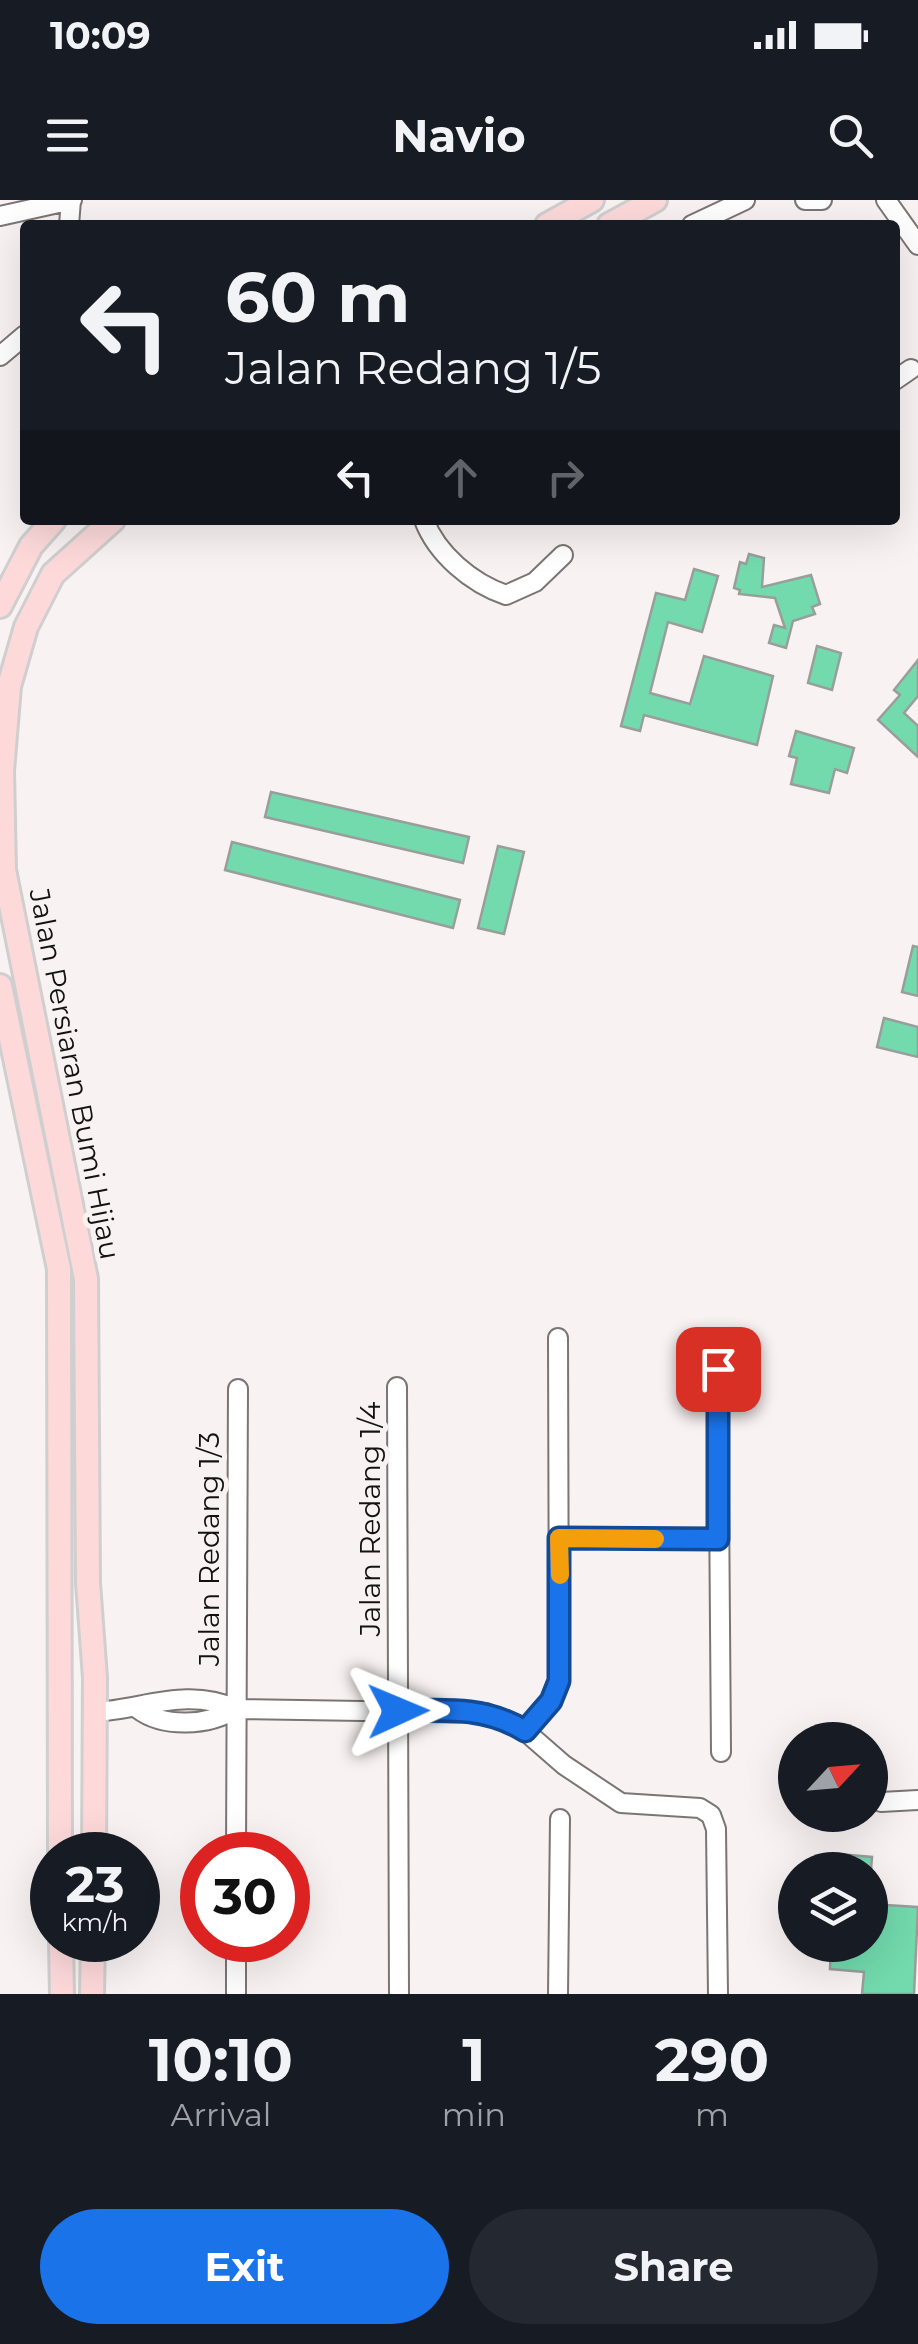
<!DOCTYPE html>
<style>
body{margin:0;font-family:Montserrat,sans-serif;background:#242831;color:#f1f3f6;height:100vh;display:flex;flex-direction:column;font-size:38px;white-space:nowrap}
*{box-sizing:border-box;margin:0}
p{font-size:32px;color:#9ea1a6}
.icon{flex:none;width:55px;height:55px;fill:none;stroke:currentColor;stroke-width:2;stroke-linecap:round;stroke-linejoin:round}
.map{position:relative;height:1794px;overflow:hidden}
.panel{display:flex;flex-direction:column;background:#171b24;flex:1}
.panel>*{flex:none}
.banner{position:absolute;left:20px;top:20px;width:880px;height:305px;border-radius:10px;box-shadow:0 10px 40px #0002;background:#171b24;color:#f1f3f6;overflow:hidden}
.needle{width:65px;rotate:64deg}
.fabs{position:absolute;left:778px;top:1522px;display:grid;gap:20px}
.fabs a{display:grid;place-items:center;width:110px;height:110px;border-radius:50%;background:#171b24;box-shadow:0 10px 40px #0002;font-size:50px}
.speed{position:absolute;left:30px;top:1632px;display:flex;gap:20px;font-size:50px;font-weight:700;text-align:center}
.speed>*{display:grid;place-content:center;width:130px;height:130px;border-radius:50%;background:#171b24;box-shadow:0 10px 40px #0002;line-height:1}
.speed small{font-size:25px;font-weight:400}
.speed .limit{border:15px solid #d22;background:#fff;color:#111}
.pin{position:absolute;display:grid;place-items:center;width:85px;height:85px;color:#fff;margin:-42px;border-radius:20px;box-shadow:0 5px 15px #0006}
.me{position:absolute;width:110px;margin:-55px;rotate:89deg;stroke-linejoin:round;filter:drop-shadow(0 0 8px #0008)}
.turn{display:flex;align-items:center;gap:35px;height:210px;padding:0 40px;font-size:45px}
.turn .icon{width:130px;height:130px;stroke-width:2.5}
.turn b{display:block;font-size:70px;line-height:85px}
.lanes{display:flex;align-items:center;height:95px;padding:0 40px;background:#0003;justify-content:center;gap:50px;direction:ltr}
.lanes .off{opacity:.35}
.eta{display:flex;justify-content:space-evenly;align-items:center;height:170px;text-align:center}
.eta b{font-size:60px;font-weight:700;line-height:70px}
.action{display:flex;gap:20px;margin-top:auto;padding:20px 40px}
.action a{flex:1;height:115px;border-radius:60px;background:#1a73e8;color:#fff;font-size:40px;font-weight:700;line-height:115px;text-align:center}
.action a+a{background:#242831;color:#f1f3f6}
.status{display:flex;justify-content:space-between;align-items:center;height:70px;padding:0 50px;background:#171b24;direction:ltr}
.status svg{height:28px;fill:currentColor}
header{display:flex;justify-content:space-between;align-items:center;height:130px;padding:0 40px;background:#171b24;font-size:45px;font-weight:700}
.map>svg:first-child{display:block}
</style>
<div class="status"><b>10:09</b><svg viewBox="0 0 49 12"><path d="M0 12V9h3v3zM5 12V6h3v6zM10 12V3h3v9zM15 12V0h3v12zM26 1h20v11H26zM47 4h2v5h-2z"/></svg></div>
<header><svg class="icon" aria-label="menu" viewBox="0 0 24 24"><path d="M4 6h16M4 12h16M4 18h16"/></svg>Navio<svg class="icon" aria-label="search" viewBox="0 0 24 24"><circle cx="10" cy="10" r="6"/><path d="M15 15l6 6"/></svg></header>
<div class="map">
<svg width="918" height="1794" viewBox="0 0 918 1794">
<rect width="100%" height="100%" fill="#f9f2f2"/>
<!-- building -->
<path fill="#72daad" stroke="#999e9b" stroke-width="2.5" d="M749 354 764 358 762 387 811 375 820 404 812 407 815 414 793 421 786 448 769 443 774 425 785 428 775 398 739 394 740 390 734 388 740 362 746 364Z
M694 369 718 376 702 432 668 422 650 493 690 504 704 456 773 476 757 545 644 515 640 531 621 526 656 393 685 400Z
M817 446 841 453 832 490 808 483Z
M918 460V496L904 513 918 526V557L878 520 900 495 894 490Z
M796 531 854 548 847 573 835 569 829 593 791 584 797 558 789 556Z
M271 592 469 637 463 663 265 617Z
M232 642 460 700 453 728 225 670Z
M498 646 524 652 504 734 478 728Z
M913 746 918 747V796L902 792Z
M884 818 918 827V857L877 847Z
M838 1654 872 1657 871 1670H837Z
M870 1704 918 1707 914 1794H862L864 1772 830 1769 831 1745H870Z"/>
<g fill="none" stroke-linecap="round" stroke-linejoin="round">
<defs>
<path id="minor" d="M805 0H822
M886 0 918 45
M0 16 72 0
M69 25 71 0
M692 25 745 0
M0 156 25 135
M895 180 911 169
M424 320C437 354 471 383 506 395L535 382 563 355
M718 1169 721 1552
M397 1187 399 1794
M559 1338 718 1339
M138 1509C163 1528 209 1526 235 1509
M96 1512C143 1509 189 1487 235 1509L486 1513 525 1531 564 1565 621 1603 700 1608 711 1615 716 1629 718 1794
M525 1531 551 1501 559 1481 558 1138
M881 1602 918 1600
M236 1655 238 1189
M236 1740V1794
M558 1794 560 1619"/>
<path id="major" d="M547 25 592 0
M609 25 655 0
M0 406 31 346 54 320
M0 786 59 1069 60 1655
M94 1655 95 1478 88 1383 86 1079 4 670 2 571 9 486 26 427 53 374 113 320
M61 1740 62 1794
M92 1794 93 1740"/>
</defs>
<!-- minor casing -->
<use href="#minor" stroke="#7b7575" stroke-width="22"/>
<!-- major casing -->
<use href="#major" stroke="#d0cfcf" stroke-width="28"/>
<!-- minor -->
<use href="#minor" stroke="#fff" stroke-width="18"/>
<!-- major -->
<use href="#major" stroke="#fdd9da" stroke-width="22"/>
</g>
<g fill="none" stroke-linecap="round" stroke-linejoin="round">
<defs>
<path id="route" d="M398 1511C444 1510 485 1506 525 1531L551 1501 559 1481V1338L718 1339V1169"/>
</defs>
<!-- route casing -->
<use href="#route" stroke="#114b97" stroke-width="25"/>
<!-- route -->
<use href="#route" stroke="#1a73e8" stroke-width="18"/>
<!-- slow -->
<path stroke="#f59e0b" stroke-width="18" d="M560 1375 559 1338 655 1339"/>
</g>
<g text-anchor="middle" stroke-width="10" stroke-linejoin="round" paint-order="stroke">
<!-- street labels -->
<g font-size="28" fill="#131111" stroke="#f9f2f2">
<text transform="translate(75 874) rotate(79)" y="10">Jalan Persiaran Bumi Hijau</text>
<text transform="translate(370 1319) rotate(-90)" y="10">Jalan Redang 1/4</text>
<text transform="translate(209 1349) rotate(-90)" y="10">Jalan Redang 1/3</text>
</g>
</g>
</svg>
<div class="fabs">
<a><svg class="needle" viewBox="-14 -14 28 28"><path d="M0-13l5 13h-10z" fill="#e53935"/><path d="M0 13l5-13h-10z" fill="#9ea1a6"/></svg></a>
<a><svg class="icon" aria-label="layers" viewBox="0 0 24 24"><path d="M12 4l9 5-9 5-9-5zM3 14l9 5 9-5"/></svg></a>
</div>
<div class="speed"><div>23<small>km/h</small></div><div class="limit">30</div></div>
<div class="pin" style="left:718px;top:1169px;background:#d93025"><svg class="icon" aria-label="arrive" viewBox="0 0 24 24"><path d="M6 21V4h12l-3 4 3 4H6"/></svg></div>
<svg class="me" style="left:398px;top:1511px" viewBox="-20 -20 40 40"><path d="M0-17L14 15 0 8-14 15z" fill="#1a73e8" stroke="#fff" stroke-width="4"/></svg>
<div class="banner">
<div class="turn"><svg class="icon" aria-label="left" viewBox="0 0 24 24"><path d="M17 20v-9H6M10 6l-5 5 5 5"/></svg><div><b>60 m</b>Jalan Redang 1/5</div></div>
<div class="lanes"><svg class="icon" aria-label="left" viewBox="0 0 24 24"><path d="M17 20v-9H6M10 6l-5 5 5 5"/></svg><svg class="icon off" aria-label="ahead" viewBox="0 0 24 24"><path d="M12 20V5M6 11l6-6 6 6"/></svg><svg class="icon off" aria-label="right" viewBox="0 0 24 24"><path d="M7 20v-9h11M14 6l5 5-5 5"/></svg></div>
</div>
</div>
<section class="panel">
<div class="eta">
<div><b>10:10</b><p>Arrival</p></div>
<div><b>1</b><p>min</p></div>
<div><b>290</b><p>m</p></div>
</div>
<div class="action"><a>Exit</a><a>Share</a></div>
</section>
